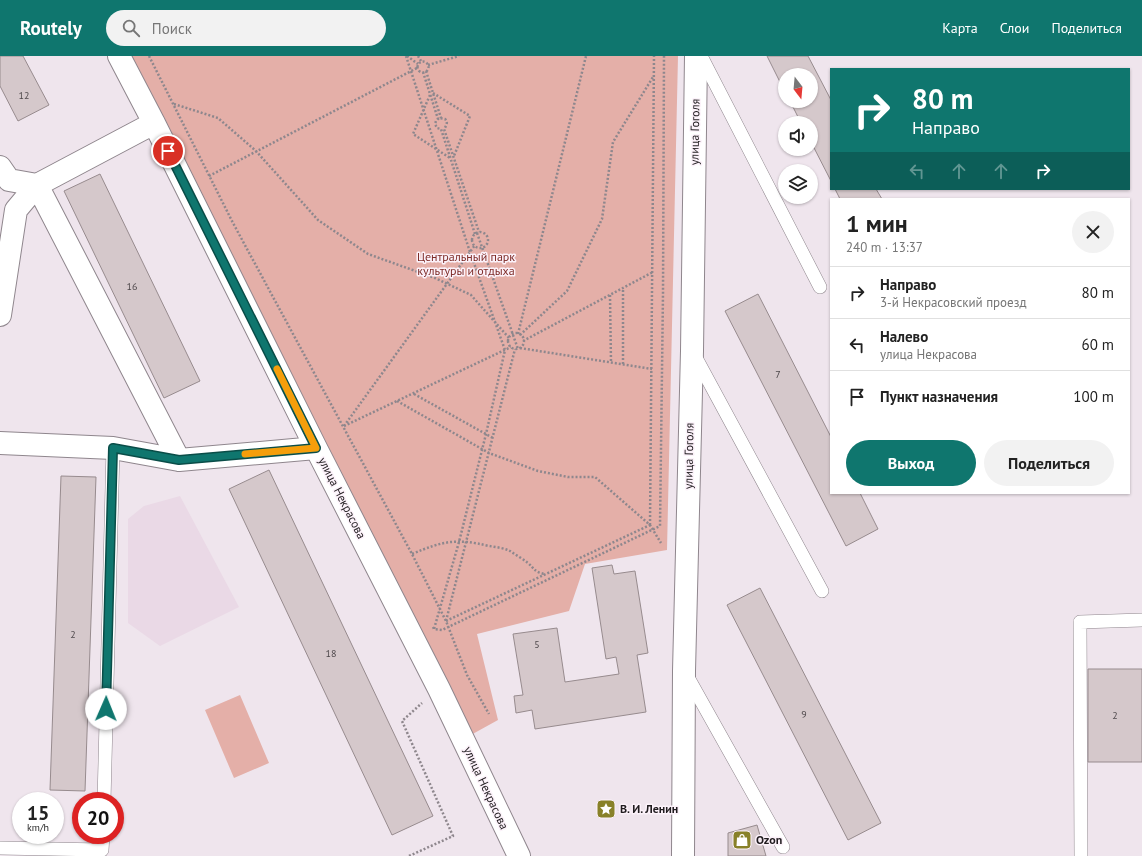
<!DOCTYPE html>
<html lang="ru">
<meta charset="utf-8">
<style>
body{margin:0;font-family:"PT Sans",sans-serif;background:#f2f2f2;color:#222;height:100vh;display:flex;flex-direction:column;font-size:15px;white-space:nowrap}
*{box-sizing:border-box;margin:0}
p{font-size:13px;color:#767676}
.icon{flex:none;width:22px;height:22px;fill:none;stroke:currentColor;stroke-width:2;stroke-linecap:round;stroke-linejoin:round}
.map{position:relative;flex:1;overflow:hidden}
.sheet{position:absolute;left:830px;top:142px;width:300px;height:296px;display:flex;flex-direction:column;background:#fff;border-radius:0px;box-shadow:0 1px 3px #0004}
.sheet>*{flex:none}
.guide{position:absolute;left:830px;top:12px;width:300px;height:122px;border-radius:0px;box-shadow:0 1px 3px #0004;background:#0f766e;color:#fff;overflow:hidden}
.needle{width:26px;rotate:164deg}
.fabs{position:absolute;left:778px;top:12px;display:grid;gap:8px}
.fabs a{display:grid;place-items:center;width:40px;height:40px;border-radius:50%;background:#fff;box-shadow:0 1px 3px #0004;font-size:20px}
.speed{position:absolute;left:12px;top:736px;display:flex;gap:8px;font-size:20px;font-weight:700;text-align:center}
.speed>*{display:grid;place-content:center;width:52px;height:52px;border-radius:50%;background:#fff;box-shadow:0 1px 3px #0004;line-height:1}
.speed small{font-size:10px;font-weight:400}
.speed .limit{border:6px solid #d22;background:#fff;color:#111}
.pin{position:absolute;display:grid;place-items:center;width:34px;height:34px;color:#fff;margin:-17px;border:2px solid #fff;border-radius:50%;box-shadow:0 1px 4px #0007}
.me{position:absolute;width:44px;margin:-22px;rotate:1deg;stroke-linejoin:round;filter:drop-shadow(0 0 3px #0008)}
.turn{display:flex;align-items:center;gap:14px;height:84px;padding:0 16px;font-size:18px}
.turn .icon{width:52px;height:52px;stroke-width:2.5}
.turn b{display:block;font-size:28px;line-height:34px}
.lanes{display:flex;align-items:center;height:38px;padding:0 16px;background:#0003;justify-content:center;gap:20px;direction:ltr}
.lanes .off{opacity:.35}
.round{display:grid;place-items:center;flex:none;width:42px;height:42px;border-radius:21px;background:#f2f2f2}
.overview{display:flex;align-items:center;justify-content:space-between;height:68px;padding:0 16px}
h1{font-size:24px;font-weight:700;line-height:30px}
.action{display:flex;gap:8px;margin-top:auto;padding:8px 16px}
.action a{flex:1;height:46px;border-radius:24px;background:#0f766e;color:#fff;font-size:16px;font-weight:700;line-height:46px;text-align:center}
.action a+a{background:#f2f2f2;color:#222}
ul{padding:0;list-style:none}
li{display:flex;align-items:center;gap:12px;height:52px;padding:0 16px;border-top:1px solid #e0e0e0}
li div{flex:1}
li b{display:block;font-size:15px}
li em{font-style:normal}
header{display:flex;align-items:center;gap:24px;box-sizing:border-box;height:56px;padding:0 20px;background:#0f766e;color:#fff}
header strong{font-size:19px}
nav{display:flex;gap:22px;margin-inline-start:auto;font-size:14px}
.search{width:280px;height:36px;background:#f2f2f2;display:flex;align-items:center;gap:10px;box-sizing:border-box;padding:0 14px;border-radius:22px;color:#767676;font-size:15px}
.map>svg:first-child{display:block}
</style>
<header>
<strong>Routely</strong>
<div class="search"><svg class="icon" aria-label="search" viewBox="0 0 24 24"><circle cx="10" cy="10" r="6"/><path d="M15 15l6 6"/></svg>Поиск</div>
<nav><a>Карта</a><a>Слои</a><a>Поделиться</a></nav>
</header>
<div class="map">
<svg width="1142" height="800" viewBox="0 0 1142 800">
<rect width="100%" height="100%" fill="#efe5ed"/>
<!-- built -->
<path fill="#ead9e6" d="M180 440 239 551 160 590 128 567V463L144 450Z"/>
<!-- green -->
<path fill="#e4afa8" d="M127 0H678L667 494 585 508 569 555 477 578 498 664 469 680Z
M240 639 269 707 234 722 205 654Z"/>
<!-- building -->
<path fill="#d5c8cb" stroke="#978b8e" d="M0 0H23L49 49 18 65 0 30Z
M767 0H808L831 44V125L811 86V67H801L790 45H811V19H785V36Z
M100 118 200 325 164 342 64 135Z
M835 133H876L882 143H840Z
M758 238 831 381V437H860L878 473 846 490 725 255Z
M269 414 433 760 392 779 229 433Z
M61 420 96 421 85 735 50 734Z
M612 509 614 518 635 515 648 597 637 599 646 656 535 673 532 654 516 657 514 640 523 639 513 578 557 572 565 626 619 618 616 601 606 603 592 512Z
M760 532 881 767 848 784 727 549Z
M1088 613H1142V706H1088Z
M757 769 766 800H728V777Z"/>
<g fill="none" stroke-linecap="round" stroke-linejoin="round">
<defs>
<path id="service" d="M701 0 820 231
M695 300 822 535
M686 618 783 791
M104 745 113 392
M0 792 102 794 103 779
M1081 800 1080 566 1142 564"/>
<path id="minor" d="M119 0 154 67 316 392 439 633 519 800
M154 67 37 129 179 404
M0 111 9 124 37 129
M0 259 16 154 37 129
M0 387 113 392 179 404 316 392
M683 800 684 615 692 295 696 0"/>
</defs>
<!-- service casing -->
<use href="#service" stroke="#8f868d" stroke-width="14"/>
<!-- minor casing -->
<use href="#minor" stroke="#8f868d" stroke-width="24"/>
<!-- path -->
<path stroke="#8e878d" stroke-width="2.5" stroke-dasharray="2 2" stroke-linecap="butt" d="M149 0 233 167 412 498 446 565 467 619 489 658
M406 0 470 196 505 294 486 378 459 486 434 573
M407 0 418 8
M418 0 421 5
M417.5 11a5.5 5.5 0 1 1 11 0a5.5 5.5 0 1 1-11 0Z
M428 9 459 0
M426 15 441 62
M423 16 438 63
M433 37 470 60 454 100
M430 39 413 78 450 102
M174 48 218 62 256 95 318 164 368 198 435 222 471 239 509 282
M209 120 417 12
M472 184a8 8 0 1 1 16 0a8 8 0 1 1-16 0Z
M477 177 518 293
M475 178 441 73 437 72 435 68 436 65 439 62 445 63C448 66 447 69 444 73L479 176
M610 239 611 307
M508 285a8 8 0 1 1 16 0a8 8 0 1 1-16 0Z
M518 278 586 0
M520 279 567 235 602 163 613 86 653 21
M523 285 653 216
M520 292 652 313
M623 308V232
M414 338 493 382
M397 345 489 397 538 415 568 421H595L650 469 661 487
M344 370 475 189
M344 370 511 291
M650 469 654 0
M412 498C443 485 456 482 489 490 496 491 504 492 510 495 516 499 523 503 528 507 535 513 534 516 545 518
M446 565 515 293
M446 565 650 469
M433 571 434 573 442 574 660 470 663 238 664 0
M409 800 453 780 402 665 422 647"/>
<!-- service -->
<use href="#service" stroke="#fff" stroke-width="13"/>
<!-- minor -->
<use href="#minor" stroke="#fff" stroke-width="22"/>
</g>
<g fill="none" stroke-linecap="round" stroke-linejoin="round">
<defs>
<path id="route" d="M106 653 113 392 179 404 316 392 168 95"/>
</defs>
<!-- route casing -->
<use href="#route" stroke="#0a4d48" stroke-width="10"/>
<!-- route -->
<use href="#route" stroke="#0f766e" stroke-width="7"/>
<!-- slow -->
<path stroke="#f59e0b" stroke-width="7" d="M245 398 316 392 277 313"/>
</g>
<!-- icons -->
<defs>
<symbol id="sight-square" viewBox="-11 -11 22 22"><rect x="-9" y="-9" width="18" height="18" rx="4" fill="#888129" stroke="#fcf2fa"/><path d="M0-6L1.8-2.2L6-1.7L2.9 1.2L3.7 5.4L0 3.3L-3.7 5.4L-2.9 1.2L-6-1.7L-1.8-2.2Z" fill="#fff"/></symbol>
<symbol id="shop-square" viewBox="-11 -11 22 22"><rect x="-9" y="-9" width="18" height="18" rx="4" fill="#888129" stroke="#fcf2fa"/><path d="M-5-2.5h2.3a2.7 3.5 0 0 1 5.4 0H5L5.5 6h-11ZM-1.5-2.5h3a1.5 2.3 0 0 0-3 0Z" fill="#fff"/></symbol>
</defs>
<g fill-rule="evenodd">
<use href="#sight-square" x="595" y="742" width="22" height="22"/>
<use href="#shop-square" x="731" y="773" width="22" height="22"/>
</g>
<g text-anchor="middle" stroke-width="3" stroke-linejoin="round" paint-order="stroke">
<!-- number labels -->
<g font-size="10" fill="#4d474a">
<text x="24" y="43">12</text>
<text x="132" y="234">16</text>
<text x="778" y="322">7</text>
<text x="73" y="582">2</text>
<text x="537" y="592">5</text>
<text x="331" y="601">18</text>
<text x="804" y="662">9</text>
<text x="1115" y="663">2</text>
</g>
<!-- street labels -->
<g font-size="12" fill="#201c1f" stroke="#fcf2fa">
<text transform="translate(695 76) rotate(-89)" y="4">улица Гоголя</text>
<text transform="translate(689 400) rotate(-89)" y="4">улица Гоголя</text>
<text transform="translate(342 442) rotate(63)" y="4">улица Некрасова</text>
<text transform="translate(486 732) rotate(65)" y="4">улица Некрасова</text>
</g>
<!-- park labels -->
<g font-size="12" fill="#7d2b27" stroke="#fcf2fa">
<text x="466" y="205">Центральный парк<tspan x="466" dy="14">культуры и отдыха</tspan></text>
</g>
<!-- poi labels -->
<g font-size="12" font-weight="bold" fill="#201c1f" stroke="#fcf2fa" text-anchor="start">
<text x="620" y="757">В. И. Ленин</text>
<text x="756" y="788">Ozon</text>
</g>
</g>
</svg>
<div class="fabs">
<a><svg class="needle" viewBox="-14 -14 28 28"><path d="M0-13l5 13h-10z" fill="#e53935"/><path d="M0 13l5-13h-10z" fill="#767676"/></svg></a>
<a><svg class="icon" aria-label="sound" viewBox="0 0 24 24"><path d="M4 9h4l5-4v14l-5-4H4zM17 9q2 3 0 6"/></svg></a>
<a><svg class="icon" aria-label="layers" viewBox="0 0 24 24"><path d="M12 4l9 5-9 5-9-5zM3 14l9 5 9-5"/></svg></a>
</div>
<div class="speed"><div>15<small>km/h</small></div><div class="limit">20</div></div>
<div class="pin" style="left:168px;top:95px;background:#d93025"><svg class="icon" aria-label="arrive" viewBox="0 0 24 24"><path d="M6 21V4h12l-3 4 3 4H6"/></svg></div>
<svg class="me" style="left:106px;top:653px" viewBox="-20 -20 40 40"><circle r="19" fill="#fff"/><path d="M0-13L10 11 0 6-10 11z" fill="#0f766e"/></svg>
<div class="guide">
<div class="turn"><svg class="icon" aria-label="right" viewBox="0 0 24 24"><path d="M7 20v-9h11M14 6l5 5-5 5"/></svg><div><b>80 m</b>Направо</div></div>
<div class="lanes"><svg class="icon off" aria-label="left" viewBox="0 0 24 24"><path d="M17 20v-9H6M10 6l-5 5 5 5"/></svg><svg class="icon off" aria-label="ahead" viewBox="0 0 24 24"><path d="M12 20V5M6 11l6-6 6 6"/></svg><svg class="icon off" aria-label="ahead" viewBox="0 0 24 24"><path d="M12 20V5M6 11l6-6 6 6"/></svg><svg class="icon" aria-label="right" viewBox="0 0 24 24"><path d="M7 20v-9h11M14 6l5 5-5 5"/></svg></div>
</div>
<section class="sheet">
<div class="overview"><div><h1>1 мин</h1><p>240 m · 13:37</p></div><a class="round"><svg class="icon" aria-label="close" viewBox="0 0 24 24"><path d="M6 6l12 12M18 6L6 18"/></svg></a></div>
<ul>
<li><svg class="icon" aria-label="right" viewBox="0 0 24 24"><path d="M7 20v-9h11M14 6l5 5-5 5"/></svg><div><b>Направо</b><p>3-й Некрасовский проезд</p></div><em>80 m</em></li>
<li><svg class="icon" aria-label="left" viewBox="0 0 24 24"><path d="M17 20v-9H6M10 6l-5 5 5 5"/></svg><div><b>Налево</b><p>улица Некрасова</p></div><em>60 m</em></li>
<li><svg class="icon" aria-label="arrive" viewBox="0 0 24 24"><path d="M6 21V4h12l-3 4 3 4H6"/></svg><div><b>Пункт назначения</b></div><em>100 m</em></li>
</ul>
<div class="action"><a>Выход</a><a>Поделиться</a></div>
</section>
</div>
